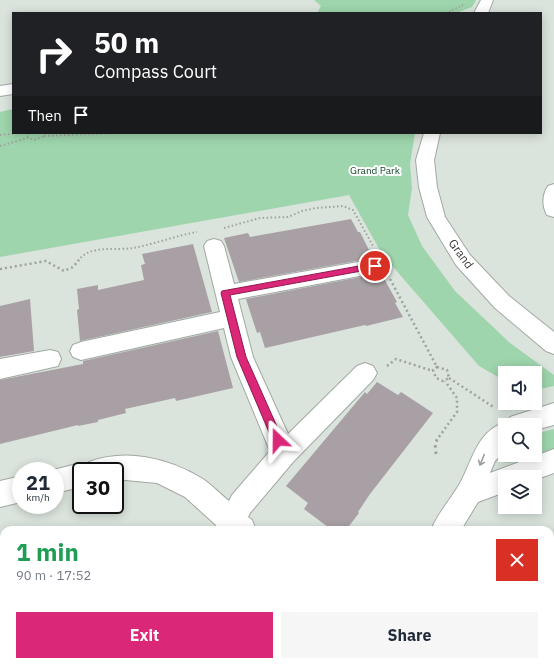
<!DOCTYPE html>
<meta charset="utf-8">
<style>
body{margin:0;font-family:"IBM Plex Sans",sans-serif;background:#f6f6f7;color:#1f2937;height:100vh;display:flex;flex-direction:column;font-size:15px;white-space:nowrap}
*{box-sizing:border-box;margin:0}
p{font-size:13px;color:#747a83}
.icon{flex:none;width:22px;height:22px;fill:none;stroke:currentColor;stroke-width:2;stroke-linecap:round;stroke-linejoin:round}
.map{position:relative;flex:1;overflow:hidden}
.panel{position:absolute;left:0px;top:526px;width:554px;height:140px;display:flex;flex-direction:column;background:#fff;border-radius:12px 12px 0 0;box-shadow:0 2px 10px #0003}
.panel>*{flex:none}
.banner{position:absolute;left:12px;top:12px;width:530px;height:122px;border-radius:0px;box-shadow:0 2px 10px #0003;background:#202124;color:#fff;overflow:hidden}
.controls{position:absolute;left:498px;top:366px;display:grid;gap:8px}
.controls a{display:grid;place-items:center;width:44px;height:44px;border-radius:0px;background:#fff;box-shadow:0 2px 10px #0003;font-size:20px}
.speed{position:absolute;left:12px;top:462px;display:flex;gap:8px;font-size:20px;font-weight:700;text-align:center}
.speed>*{display:grid;place-content:center;width:52px;height:52px;border-radius:50%;background:#fff;box-shadow:0 2px 10px #0003;line-height:1}
.speed small{font-size:10px;font-weight:400}
.speed .limit{border:2px solid #111;border-radius:6px;background:#fff;color:#111}
.pin{position:absolute;display:grid;place-items:center;width:34px;height:34px;color:#fff;margin:-17px;border:2px solid #fff;border-radius:50%;box-shadow:0 1px 4px #0007}
.me{position:absolute;width:44px;margin:-22px;rotate:337deg;stroke-linejoin:round;filter:drop-shadow(0 0 3px #0008)}
.turn{display:flex;align-items:center;gap:14px;height:84px;padding:0 16px;font-size:18px}
.turn .icon{width:52px;height:52px;stroke-width:2.5}
.turn b{display:block;font-size:28px;line-height:34px}
.then{display:flex;align-items:center;height:38px;padding:0 16px;background:#0003;gap:8px;font-size:15px}
.round{display:grid;place-items:center;flex:none;width:42px;height:42px;border-radius:0px;background:#f6f6f7}
.head{display:flex;align-items:center;justify-content:space-between;height:68px;padding:0 16px}
h1{font-size:24px;font-weight:800;line-height:30px;color:#1e9e55}
.button{display:flex;gap:8px;margin-top:auto;padding:8px 16px}
.button a{flex:1;height:46px;border-radius:0px;background:#db2777;color:#fff;font-size:16px;font-weight:800;line-height:46px;text-align:center}
.button a+a{background:#f6f6f7;color:#1f2937}
.map>svg:first-child{display:block}
</style>
<div class="map">
<svg width="554" height="666" viewBox="0 0 554 666">
<rect width="100%" height="100%" fill="#dae3dc"/>
<!-- green -->
<path fill="#9ed5ac" d="M314 0H476L472 7 456 13H317L321 6Z
M13 109V133H415L410 164 412 188 408 215 422 246 455 291 510 343 554 375V386L535 390V373H505V381L479 366 382 254 349 195 0 257V112Z
M554 429V452C539 456 512 468 499 460V455L505 451V455H535V434Z"/>
<!-- building -->
<path fill="#a9a0a6" d="M351 219 358 232H360L373 258 239 282 224 238 248 233 250 237Z
M193 244 212 312 80 341 77 310 79 309 77 289 98 285V290L144 280 141 265 145 264 142 254Z
M381 273 397 302 395 303 403 317 366 326 365 325 265 348 260 332 257 333 246 299Z
M30 299 34 351 0 357V306Z
M218 331 233 388 176 401 175 398 125 409 126 413 98 420V422L78 426V425L0 444V380L83 364V361Z
M377 382 398 395 401 392 433 413 370 494 358 512 359 513 346 530H332L304 509 308 503 286 486 365 392 367 394Z"/>
<g fill="none" stroke-linecap="round" stroke-linejoin="round">
<defs>
<path id="minor" d="M481 0H493L488 13H474Z
M13 84V94L0 96V86Z
M424 133H440L434 160 437 187 445 217 470 255 509 296 554 332V354L546 351 495 308 456 265 427 217 419 187 416 160Z
M554 184V217L547 215C542 206 542 195 548 186Z
M214 239 221 241 224 246 234 284 375 259 382 261 385 266 382 271 375 273 238 299 253 357 288 434 357 366 365 363 373 366 377 373 373 380 293 462 250 513 248 517 252 520 256 530H214L216 525 185 497 157 483 115 479V471H81V487L55 493V471H49L81 463 88 465 89 462C126 448 169 458 203 479 212 485 220 494 229 501L232 495 270 451 231 357 224 328 81 360 73 357 70 351 73 345 81 342 220 312 204 246 207 241Z
M50 350 58 352 61 359 58 366 0 379V359Z
M554 403V425L535 430V425H505V450L495 461 490 473 554 449V473L535 480V477H505V492L478 502 461 530H431C438 513 450 500 459 485 473 461 475 433 505 422L508 423 510 417Z
M21 476V502L0 507V481Z
M99 662H133L131 666H97Z
M343 662H408L410 666H375L374 663 373 666H341Z
M494 662H526L525 666H493Z"/>
</defs>
<!-- minor casing -->
<use href="#minor" stroke="#a0a9a2" stroke-width="2"/>
<!-- path-far3 -->
<path stroke="#9ca39e" stroke-width="1.5" stroke-dasharray="1.5 2" stroke-linecap="butt" d="M446 13 463 5"/>
<!-- path-far2 -->
<path stroke="#9ca39e" stroke-width="2" stroke-dasharray="1.5 2.5" stroke-linecap="butt" d="M27 133V137L34 140 44 136 45 133
M0 135 19 133
M44 136 113 133
M0 146 28 138
M224 228 260 218 288 217 302 211 316 208 343 206 353 210 373 246
M78 261C90 244 115 251 133 248 155 244 175 236 197 232"/>
<!-- path-far1 -->
<path stroke="#9ca39e" stroke-width="2.5" stroke-dasharray="2 3" stroke-linecap="butt" d="M0 269 46 261 64 271 73 267 79 260
M390 279 437 367
M387 366 396 359 433 371
M437 367 447 370 449 378 443 381 436 378 433 370Z
M449 378 495 408
M436 441 457 412V398L445 381"/>
<!-- path -->
<path stroke="#9ca39e" stroke-width="3" stroke-dasharray="2.5 4" stroke-linecap="butt" d="M436 454 435 443 437 440
M0 599 4 596"/>
<!-- minor -->
<use href="#minor" fill="#fff" fill-rule="evenodd"/>
</g>
<!-- one-way arrows -->
<defs><path id="oneway-shaft" d="M-6 0H5M1.5-3L5.5 0L1.5 3" fill="none" stroke-width="1.6" stroke-linecap="round" stroke-linejoin="round"/></defs>
<use stroke="#9c9e9c" href="#oneway-shaft" transform="translate(482 460) rotate(112)"/>
<!-- route -->
<path fill="#db2777" stroke="#8e194d" d="M375 263 380 266 378 268 230 295 246 357 283 440 281 444 278 445 274 444 237 357 221 293 222 291Z"/>
<g text-anchor="middle" stroke-width="4" stroke-linejoin="round" paint-order="stroke">
<!-- far-park labels -->
<g font-size="10" fill="#124424" stroke="#fff">
<text x="375" y="174">Grand Park</text>
</g>
<!-- street labels -->
<g font-size="12" fill="#393d3a" stroke="#fff">
<text transform="translate(461 254) rotate(54)" y="4">Grand</text>
</g>
</g>
</svg>
<div class="controls">
<a><svg class="icon" aria-label="sound" viewBox="0 0 24 24"><path d="M4 9h4l5-4v14l-5-4H4zM17 9q2 3 0 6"/></svg></a>
<a><svg class="icon" aria-label="search" viewBox="0 0 24 24"><circle cx="10" cy="10" r="6"/><path d="M15 15l6 6"/></svg></a>
<a><svg class="icon" aria-label="layers" viewBox="0 0 24 24"><path d="M12 4l9 5-9 5-9-5zM3 14l9 5 9-5"/></svg></a>
</div>
<div class="speed"><div>21<small>km/h</small></div><div class="limit">30</div></div>
<div class="pin" style="left:375px;top:266px;background:#d93025"><svg class="icon" aria-label="arrive" viewBox="0 0 24 24"><path d="M6 21V4h12l-3 4 3 4H6"/></svg></div>
<svg class="me" style="left:278px;top:440px" viewBox="-20 -20 40 40"><path d="M0-17L14 15 0 8-14 15z" fill="#db2777" stroke="#fff" stroke-width="4"/></svg>
<div class="banner">
<div class="turn"><svg class="icon" aria-label="right" viewBox="0 0 24 24"><path d="M7 20v-9h11M14 6l5 5-5 5"/></svg><div><b>50 m</b>Compass Court</div></div>
<div class="then">Then<svg class="icon" aria-label="arrive" viewBox="0 0 24 24"><path d="M6 21V4h12l-3 4 3 4H6"/></svg></div>
</div>
<section class="panel">
<div class="head"><div><h1>1 min</h1><p>90 m · 17:52</p></div><a class="round" style="background:#d93025;color:#fff"><svg class="icon" aria-label="close" viewBox="0 0 24 24"><path d="M6 6l12 12M18 6L6 18"/></svg></a></div>
<div class="button"><a>Exit</a><a>Share</a></div>
</section>
</div>
